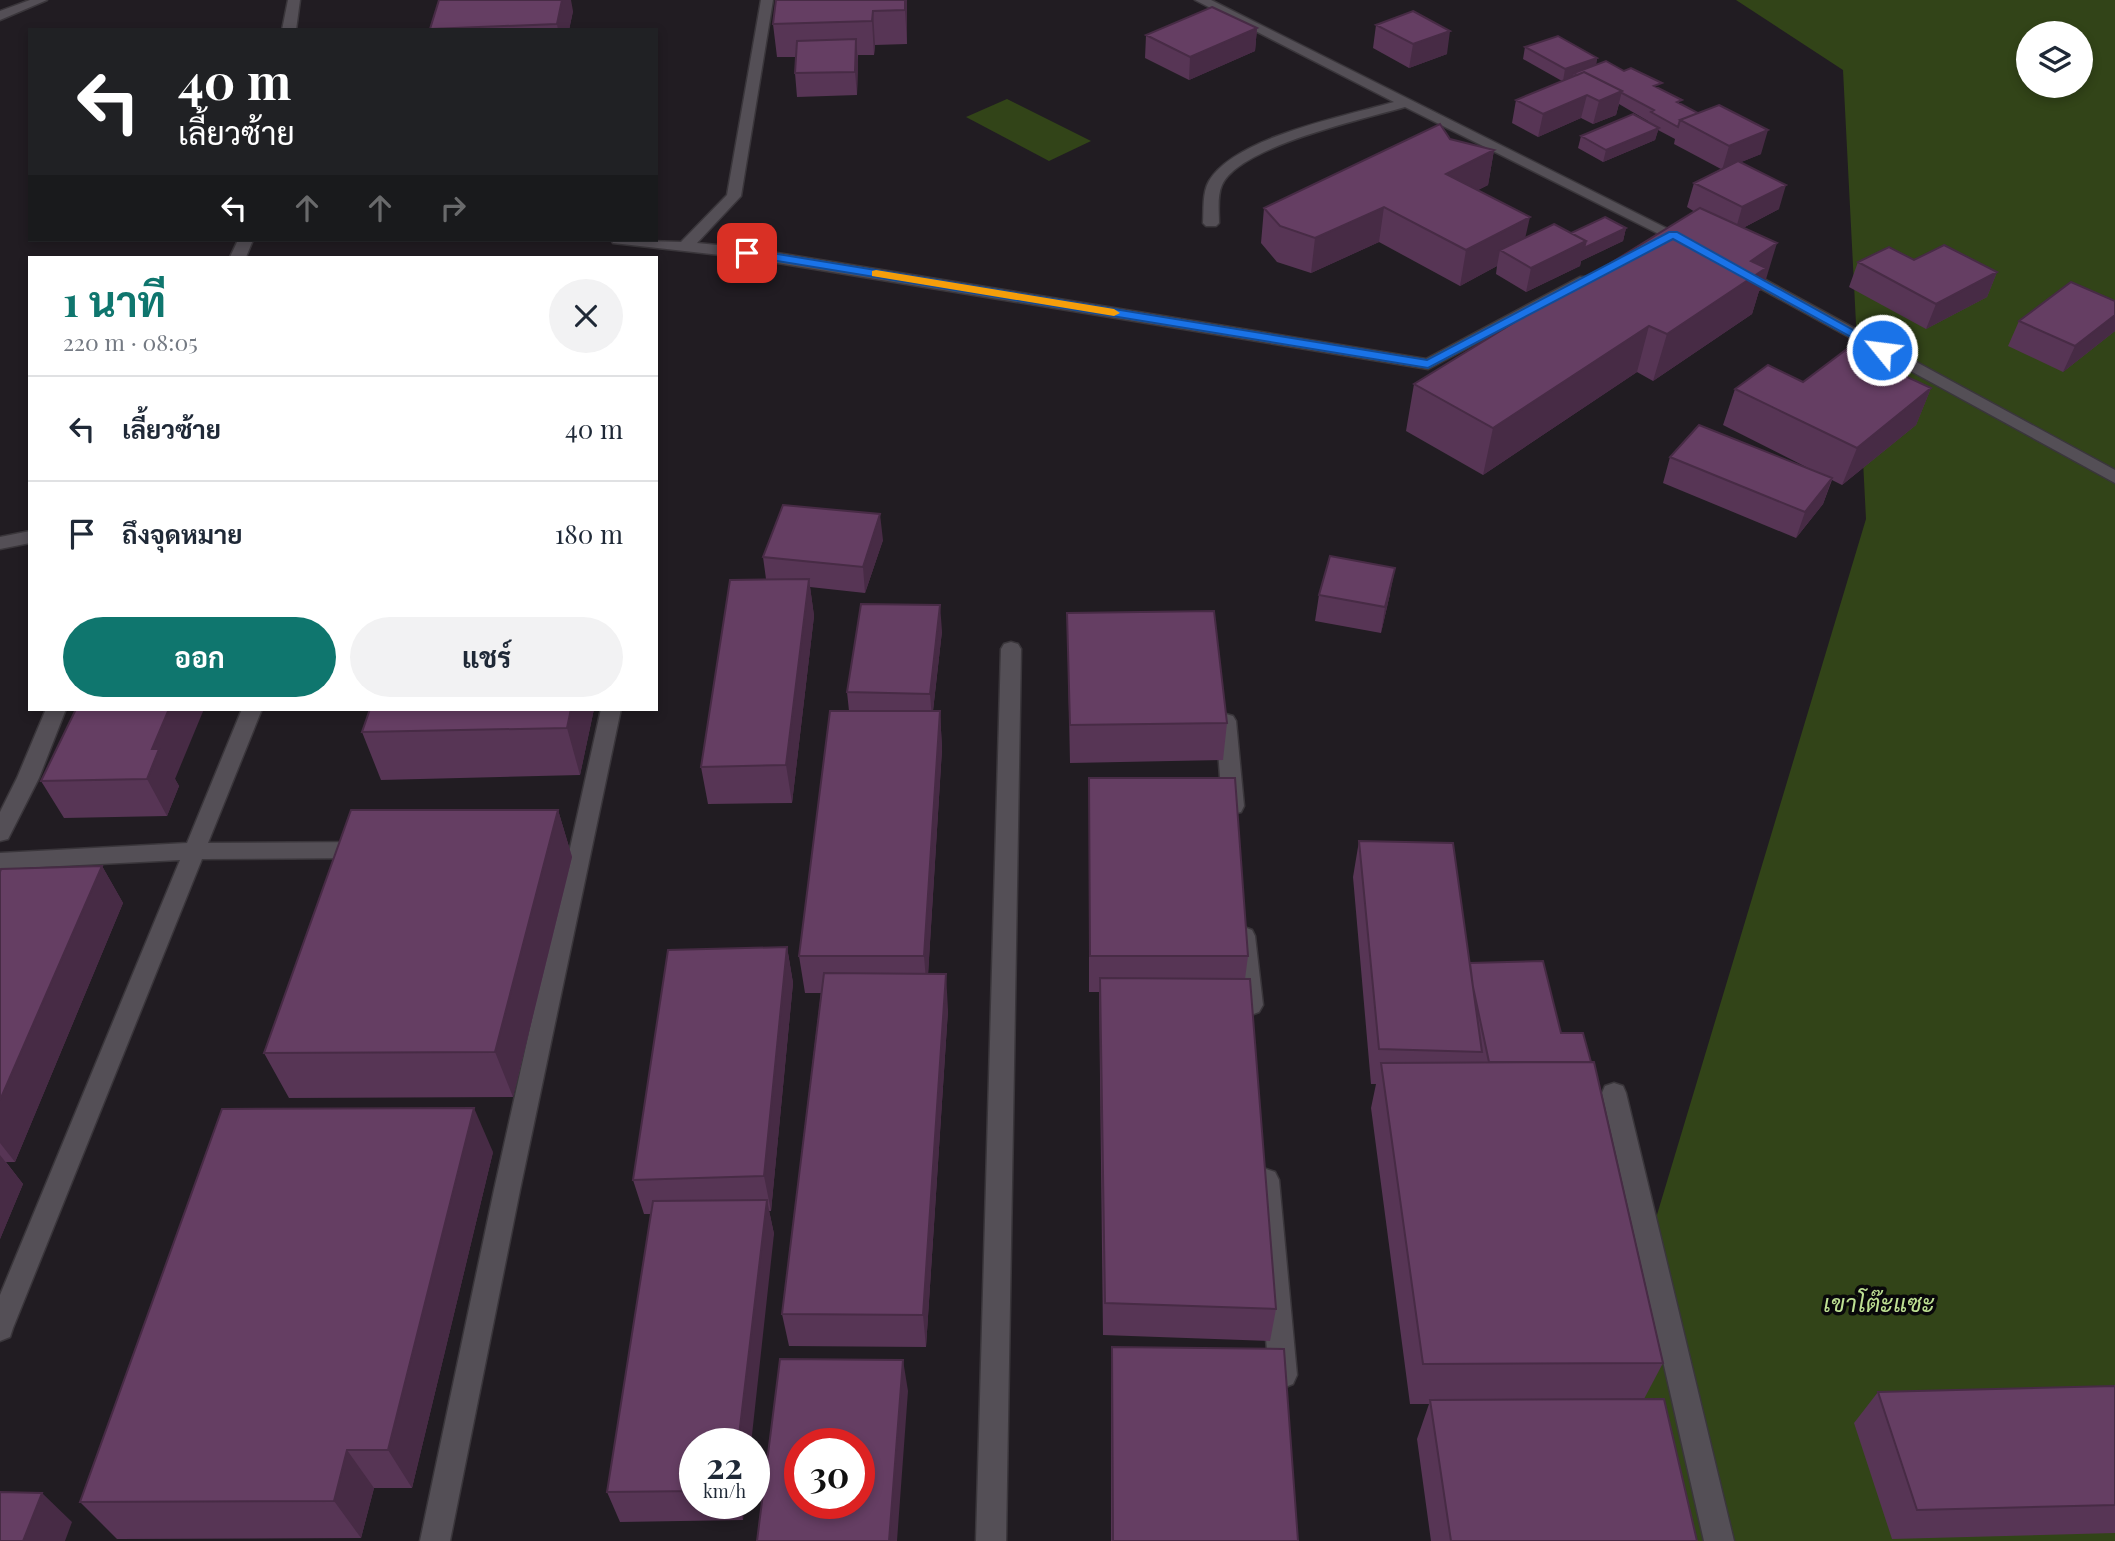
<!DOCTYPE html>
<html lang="th">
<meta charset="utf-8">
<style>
body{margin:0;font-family:"Playfair Display",Sarabun,serif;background:#f2f2f3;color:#1f2937;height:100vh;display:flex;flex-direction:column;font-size:26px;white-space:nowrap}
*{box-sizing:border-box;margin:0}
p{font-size:23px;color:#747a83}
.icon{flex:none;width:38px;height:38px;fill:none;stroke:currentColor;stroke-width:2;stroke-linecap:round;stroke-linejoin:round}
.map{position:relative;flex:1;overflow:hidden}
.drawer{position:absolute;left:28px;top:256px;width:630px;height:455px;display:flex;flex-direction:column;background:#fff;border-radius:0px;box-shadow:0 4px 10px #0003}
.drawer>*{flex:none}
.hud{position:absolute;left:28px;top:28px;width:630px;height:214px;border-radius:0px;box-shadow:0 4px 10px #0003;background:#202124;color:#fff;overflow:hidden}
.fabs{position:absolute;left:2016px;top:21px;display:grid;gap:14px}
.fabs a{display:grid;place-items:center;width:77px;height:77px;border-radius:50%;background:#fff;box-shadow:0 4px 10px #0003;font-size:35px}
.speed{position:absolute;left:679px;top:1428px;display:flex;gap:14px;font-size:35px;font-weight:700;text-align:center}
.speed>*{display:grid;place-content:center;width:91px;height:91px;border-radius:50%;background:#fff;box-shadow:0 4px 10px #0003;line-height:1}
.speed small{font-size:18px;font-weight:400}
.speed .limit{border:10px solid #d22;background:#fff;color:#111}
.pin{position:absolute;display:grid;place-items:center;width:60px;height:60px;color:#fff;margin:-30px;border-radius:14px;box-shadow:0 4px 10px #0006}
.me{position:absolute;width:77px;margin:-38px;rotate:299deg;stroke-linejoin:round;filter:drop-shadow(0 0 5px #0008)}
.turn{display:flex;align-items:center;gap:24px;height:147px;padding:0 35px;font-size:32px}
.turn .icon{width:91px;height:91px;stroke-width:2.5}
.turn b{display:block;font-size:49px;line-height:60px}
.lanes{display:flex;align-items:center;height:66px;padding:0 35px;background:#0003;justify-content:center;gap:35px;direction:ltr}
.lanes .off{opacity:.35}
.round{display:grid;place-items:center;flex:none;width:74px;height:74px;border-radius:37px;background:#f2f2f3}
.head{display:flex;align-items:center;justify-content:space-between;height:119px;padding:0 35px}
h1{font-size:42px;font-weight:700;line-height:52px;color:#0f766e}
.cta{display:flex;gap:14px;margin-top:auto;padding:14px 35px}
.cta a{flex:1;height:80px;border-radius:42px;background:#0f766e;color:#fff;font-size:28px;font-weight:700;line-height:80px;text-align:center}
.cta a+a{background:#f2f2f3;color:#1f2937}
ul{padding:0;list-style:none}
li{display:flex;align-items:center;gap:21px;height:105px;padding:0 35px;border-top:2px solid #e0e1e3}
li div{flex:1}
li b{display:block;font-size:26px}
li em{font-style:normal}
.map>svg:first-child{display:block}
</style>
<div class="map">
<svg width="2115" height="1541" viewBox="0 0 2115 1541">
<rect width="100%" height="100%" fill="#211c22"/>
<!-- green -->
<path fill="#324418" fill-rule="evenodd" d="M1736 0H2115V1541H1559L1866 519 1843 70ZM2028 33H2081V86H2028Z
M1007 99 1091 141 1049 161 966 117Z"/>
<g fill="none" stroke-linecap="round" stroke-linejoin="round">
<defs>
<path id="minor" d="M30 0H47L0 20V11Z
M288 0H300L296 30H282Z
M761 0H773L741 196 697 243 747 248 1426 359 1580 277H1592L1594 280 1428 369 747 258 613 243 611 240 681 242 727 195Z
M1195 0H1211L1698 244 1690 249 1685 247 1405 107C1365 119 1239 146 1222 185 1217 196 1219 211 1219 223L1216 226H1206L1203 223C1204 210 1202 193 1209 181 1235 137 1346 116 1394 102Z
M238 240H253L246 257H230Z
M1740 266 2115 470V483L1734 274 1732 271 1734 268Z
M30 531V543L0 549V537Z
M1011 642 1018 644 1021 649 1006 1541H976L1001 649 1004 644Z
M46 709H66L39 778 8 839 0 841V812L17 778Z
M242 709H262L208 843 365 842 373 844 376 850 373 856 365 858 202 859 13 1328 10 1337 0 1341V1295L180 860 0 869V853L187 843Z
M601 709H621L520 1190 450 1541H420L494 1190Z
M1226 714 1233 716 1236 721 1244 806 1241 812 1233 814 1225 812 1222 806 1216 721 1219 716Z
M1244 927 1252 930 1255 936 1263 1005 1259 1012 1251 1015 1243 1012 1239 1005 1233 936 1236 930Z
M1614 1083 1623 1086 1626 1093 1734 1541H1704L1602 1093 1605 1086Z
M1266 1169 1275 1172 1279 1180 1297 1375 1293 1384 1283 1388 1273 1384 1269 1375 1253 1180 1257 1172Z"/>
</defs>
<!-- minor casing -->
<use href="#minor" stroke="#3a363b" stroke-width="3"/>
<!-- minor -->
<use href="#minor" fill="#544f56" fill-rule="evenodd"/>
</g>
<!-- wall -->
<path fill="#573555" d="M776 0H907V44L875 45 874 55H858L857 95 797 97 795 73 796 57H777L773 24Z
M573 11 569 30H430V29Z
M1376 25 1447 54 1409 68 1373 48Z
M1257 28 1255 51 1189 80 1145 58 1146 35Z
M1525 47 1597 58 1596 65 1660 89 1681 104 1761 154 1741 162 1779 209 1743 228 1763 289 1759 291 1752 314 1653 381 1637 372 1483 475 1406 431 1414 384 1695 212 1687 207 1694 183 1721 169 1674 144 1675 139 1658 130 1655 140 1603 162 1578 148 1581 136 1648 122V121L1619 104 1616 115 1593 124 1581 118 1538 137 1512 123 1516 100 1562 81 1523 59Z
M1450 139 1494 150 1488 185 1478 190 1525 238 1626 228 1623 241 1581 261 1580 266 1526 292 1496 274 1497 266 1460 286 1379 242 1311 273 1277 262 1261 243 1264 208Z
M1914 260 1997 272 1987 297 1926 329 1849 287 1858 262Z
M2115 301V331L2063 372 2008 346 2019 321Z
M1803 382 1931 388 1916 425 1842 485 1832 480 1823 504 1796 538 1663 483 1670 457 1812 470 1723 425 1735 389Z
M883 540 865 593 810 587 814 616 792 803 708 804 701 767 766 579 763 557Z
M1390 594 1381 633 1315 621 1319 595Z
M1067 613 1227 723 1223 760 1070 763Z
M942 631 933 711H940L942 749 928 974 948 1010 926 1347 789 1346 782 1314 821 993H805L799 956 849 711 847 692Z
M370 709H594L580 775 381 780 362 732Z
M1089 778 1248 956 1245 979 1276 1309 1270 1341 1103 1335 1099 992H1089Z
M175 779 179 786 167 816 64 818 41 781Z
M558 810 572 857 513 1097 289 1098 264 1053Z
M1359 841 1470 963 1561 1033 1663 1363 1644 1399 1697 1541H1431L1417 1439 1429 1404H1410L1371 1108 1376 1084H1371L1353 877Z
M102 866 123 903 15 1162H6L23 1184 0 1239V872Z
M787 947 793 983 771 1211H769L774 1234 695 1444V1503H744L743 1520 620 1522 607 1492 651 1214H644L633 1180Z
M493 1152 412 1488H374L361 1538 117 1539 80 1502Z
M1112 1347 1298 1541H1111V1387Z
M2115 1386V1533L1892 1539 1854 1423 1878 1392Z"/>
<!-- shaded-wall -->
<path fill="#472b45" d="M562 0H571L573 11 569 30H558L557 24Z
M905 0H907V44L905 10Z
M873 11 875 45 874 55 872 21Z
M1257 28 1255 51 1189 80 1190 57Z
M1450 31 1447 54 1409 68 1413 44Z
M856 39 858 62 857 95 855 72Z
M1597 58 1595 70 1574 73 1573 77 1563 81 1565 69Z
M1622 91 1616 115 1593 124 1599 101Z
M1587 95 1581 118 1538 137 1543 114Z
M1659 128 1655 140 1603 162 1606 150Z
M1768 130 1761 154 1722 170 1729 146Z
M1494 150 1488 185 1440 209 1446 174Z
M1786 185 1779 209 1735 232 1742 207Z
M1384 207 1379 242 1311 273 1315 238Z
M1530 217 1522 252 1500 250 1497 266 1460 286 1466 250Z
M1626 228 1623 241 1581 261 1580 266 1526 292 1531 268 1586 241Z
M1777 243 1763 289 1759 291 1752 314 1653 381 1667 334 1751 261Z
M1997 272 1987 297 1926 329 1936 304Z
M2115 315V331L2063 372 2075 346Z
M1649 326 1637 372 1483 475 1493 428Z
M1931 388 1916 425 1842 485 1857 448Z
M1832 478 1823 504 1796 538 1805 512Z
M880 514 883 540 865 593 863 567Z
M1395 568 1390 594 1381 633 1385 607Z
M809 579 814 616 792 803 786 765Z
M940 605 942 631 932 719 930 694Z
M169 709H204L175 779 179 786 167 816 147 779 152 749Z
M571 709H594L580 775 567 728Z
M940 711 942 749 927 992 924 956Z
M558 810 572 857 513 1097 495 1052Z
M102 866 123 903 15 1162 0 1143V1100Z
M787 947 793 983 771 1211 764 1176Z
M946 974 948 1010 926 1347 923 1315Z
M474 1108 493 1152 412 1488 388 1450Z
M0 1155 23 1184 0 1239Z
M767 1200 774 1234 751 1444H738Z
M903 1360 908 1391 897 1541H889Z
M347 1450 374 1488 361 1538 334 1501Z
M42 1493 72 1522 65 1541H23Z
M737 1503H744L743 1520Z"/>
<!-- building -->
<path fill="#653e63" stroke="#472b45" stroke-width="2" fill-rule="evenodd" d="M439 0H562L557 24 430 29Z
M776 0H905V10L873 11 872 21 773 24Z
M1212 7 1257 28 1190 57 1146 35Z
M1413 11 1450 31 1413 44 1376 25Z
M1558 36 1597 58 1565 69 1525 47Z
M856 39 855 72 795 73 797 41Z
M1606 61 1624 71 1631 68 1662 83 1654 86 1682 100 1677 102 1698 113 1680 120 1678 127 1651 112 1654 110 1620 92 1622 91 1584 72 1577 75 1574 73Z
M1584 72 1622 91 1599 101 1587 95 1543 114 1516 100Z
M1719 105 1768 130 1729 146 1680 120Z
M1633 114 1659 128 1606 150 1581 136Z
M1440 124 1450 139 1494 150 1446 174 1530 217 1466 250 1384 207 1315 238 1280 226 1264 208Z
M1738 161 1786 185 1742 207 1694 183Z
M1700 208 1777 243 1751 261 1766 268 1667 334 1649 326 1493 428 1414 384Z
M1605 217 1626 228 1584 248 1586 241 1571 233Z
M1554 224 1586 241 1531 268 1500 250Z
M1944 245 1997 272 1936 304 1858 262 1889 247 1914 260Z
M2071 282 2115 301V315L2075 346 2019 321Z
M1847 349 1931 388 1857 448 1735 389 1768 365 1803 382Z
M1699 425 1832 478 1805 512 1670 457Z
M783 505 880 514 863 567 763 557Z
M1330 556 1395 568 1385 607 1319 595Z
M809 579 786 765 701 767 730 580Z
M861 604 940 605 930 694 847 692Z
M1214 611 1227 723 1070 725 1067 613Z
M76 709H169L152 749H159L147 779 41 781Z
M370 709H571L567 728 362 732Z
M830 711H940L924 956H799Z
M1089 778H1235L1248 956H1090Z
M351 810H558L495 1052 264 1053Z
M1359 841 1453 843 1482 1052 1379 1049Z
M102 866 0 1100V872L1 869Z
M787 947 764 1176 633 1180 668 950Z
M1543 961 1561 1033H1583L1591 1062H1489L1473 987 1470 963Z
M824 973 946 974 923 1315 782 1314Z
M1100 978 1250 979 1276 1309 1105 1303Z
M1594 1062 1663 1363 1423 1364 1381 1063Z
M474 1108 388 1450H347L334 1501 80 1502 222 1109Z
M767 1200 738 1444H695V1491L607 1492 653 1201Z
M1112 1347 1284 1349 1298 1541H1113Z
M780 1359 903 1360 889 1541H757ZM800 1444H859V1503H800Z
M2115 1386V1505L1917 1510 1878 1392Z
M1664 1399 1697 1541H1451L1430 1400Z
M0 1492 42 1493 23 1541H0Z"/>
<!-- route -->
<path fill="#1a73e8" stroke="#114b97" stroke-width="2" d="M1669 232H1677L1889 350 1882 353 1878 352 1673 239 1428 368 747 256 741 253 747 249 1427 360Z"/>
<!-- slow -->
<path fill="#f59e0b" d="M876 270 1114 309 1120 313 1114 316 872 276V271Z"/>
<g text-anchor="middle" stroke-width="7" stroke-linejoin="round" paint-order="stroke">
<!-- near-park labels -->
<g font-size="24" font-style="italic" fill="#bee093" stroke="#09080a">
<text x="1879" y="1312">เขาโต๊ะแซะ</text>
</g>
</g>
</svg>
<div class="fabs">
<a><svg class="icon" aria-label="layers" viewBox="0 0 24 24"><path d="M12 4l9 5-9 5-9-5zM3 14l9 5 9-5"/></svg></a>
</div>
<div class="speed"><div>22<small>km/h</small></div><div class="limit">30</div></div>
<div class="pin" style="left:747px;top:253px;background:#d93025"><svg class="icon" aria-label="arrive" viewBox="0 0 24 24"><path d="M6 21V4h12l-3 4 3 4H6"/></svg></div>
<svg class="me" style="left:1882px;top:350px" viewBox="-20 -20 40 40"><circle r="17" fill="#1a73e8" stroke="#fff" stroke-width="3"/><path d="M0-11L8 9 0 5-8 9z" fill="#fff"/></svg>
<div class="hud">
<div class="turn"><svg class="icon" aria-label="left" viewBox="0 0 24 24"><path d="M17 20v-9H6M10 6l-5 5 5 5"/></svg><div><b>40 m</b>เลี้ยวซ้าย</div></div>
<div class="lanes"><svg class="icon" aria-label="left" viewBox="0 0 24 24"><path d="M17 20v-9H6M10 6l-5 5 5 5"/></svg><svg class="icon off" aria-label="ahead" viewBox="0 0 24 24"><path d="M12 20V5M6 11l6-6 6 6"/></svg><svg class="icon off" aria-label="ahead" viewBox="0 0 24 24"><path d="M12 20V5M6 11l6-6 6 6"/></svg><svg class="icon off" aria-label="right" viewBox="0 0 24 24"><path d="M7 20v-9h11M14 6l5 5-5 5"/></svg></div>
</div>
<section class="drawer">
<div class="head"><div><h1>1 นาที</h1><p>220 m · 08:05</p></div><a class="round"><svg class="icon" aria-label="close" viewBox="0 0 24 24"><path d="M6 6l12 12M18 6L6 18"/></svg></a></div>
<ul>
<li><svg class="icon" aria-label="left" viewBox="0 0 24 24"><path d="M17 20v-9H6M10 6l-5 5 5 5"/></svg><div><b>เลี้ยวซ้าย</b></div><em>40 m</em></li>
<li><svg class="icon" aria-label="arrive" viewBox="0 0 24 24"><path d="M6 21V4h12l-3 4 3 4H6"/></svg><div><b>ถึงจุดหมาย</b></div><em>180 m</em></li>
</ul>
<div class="cta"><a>ออก</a><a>แชร์</a></div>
</section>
</div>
